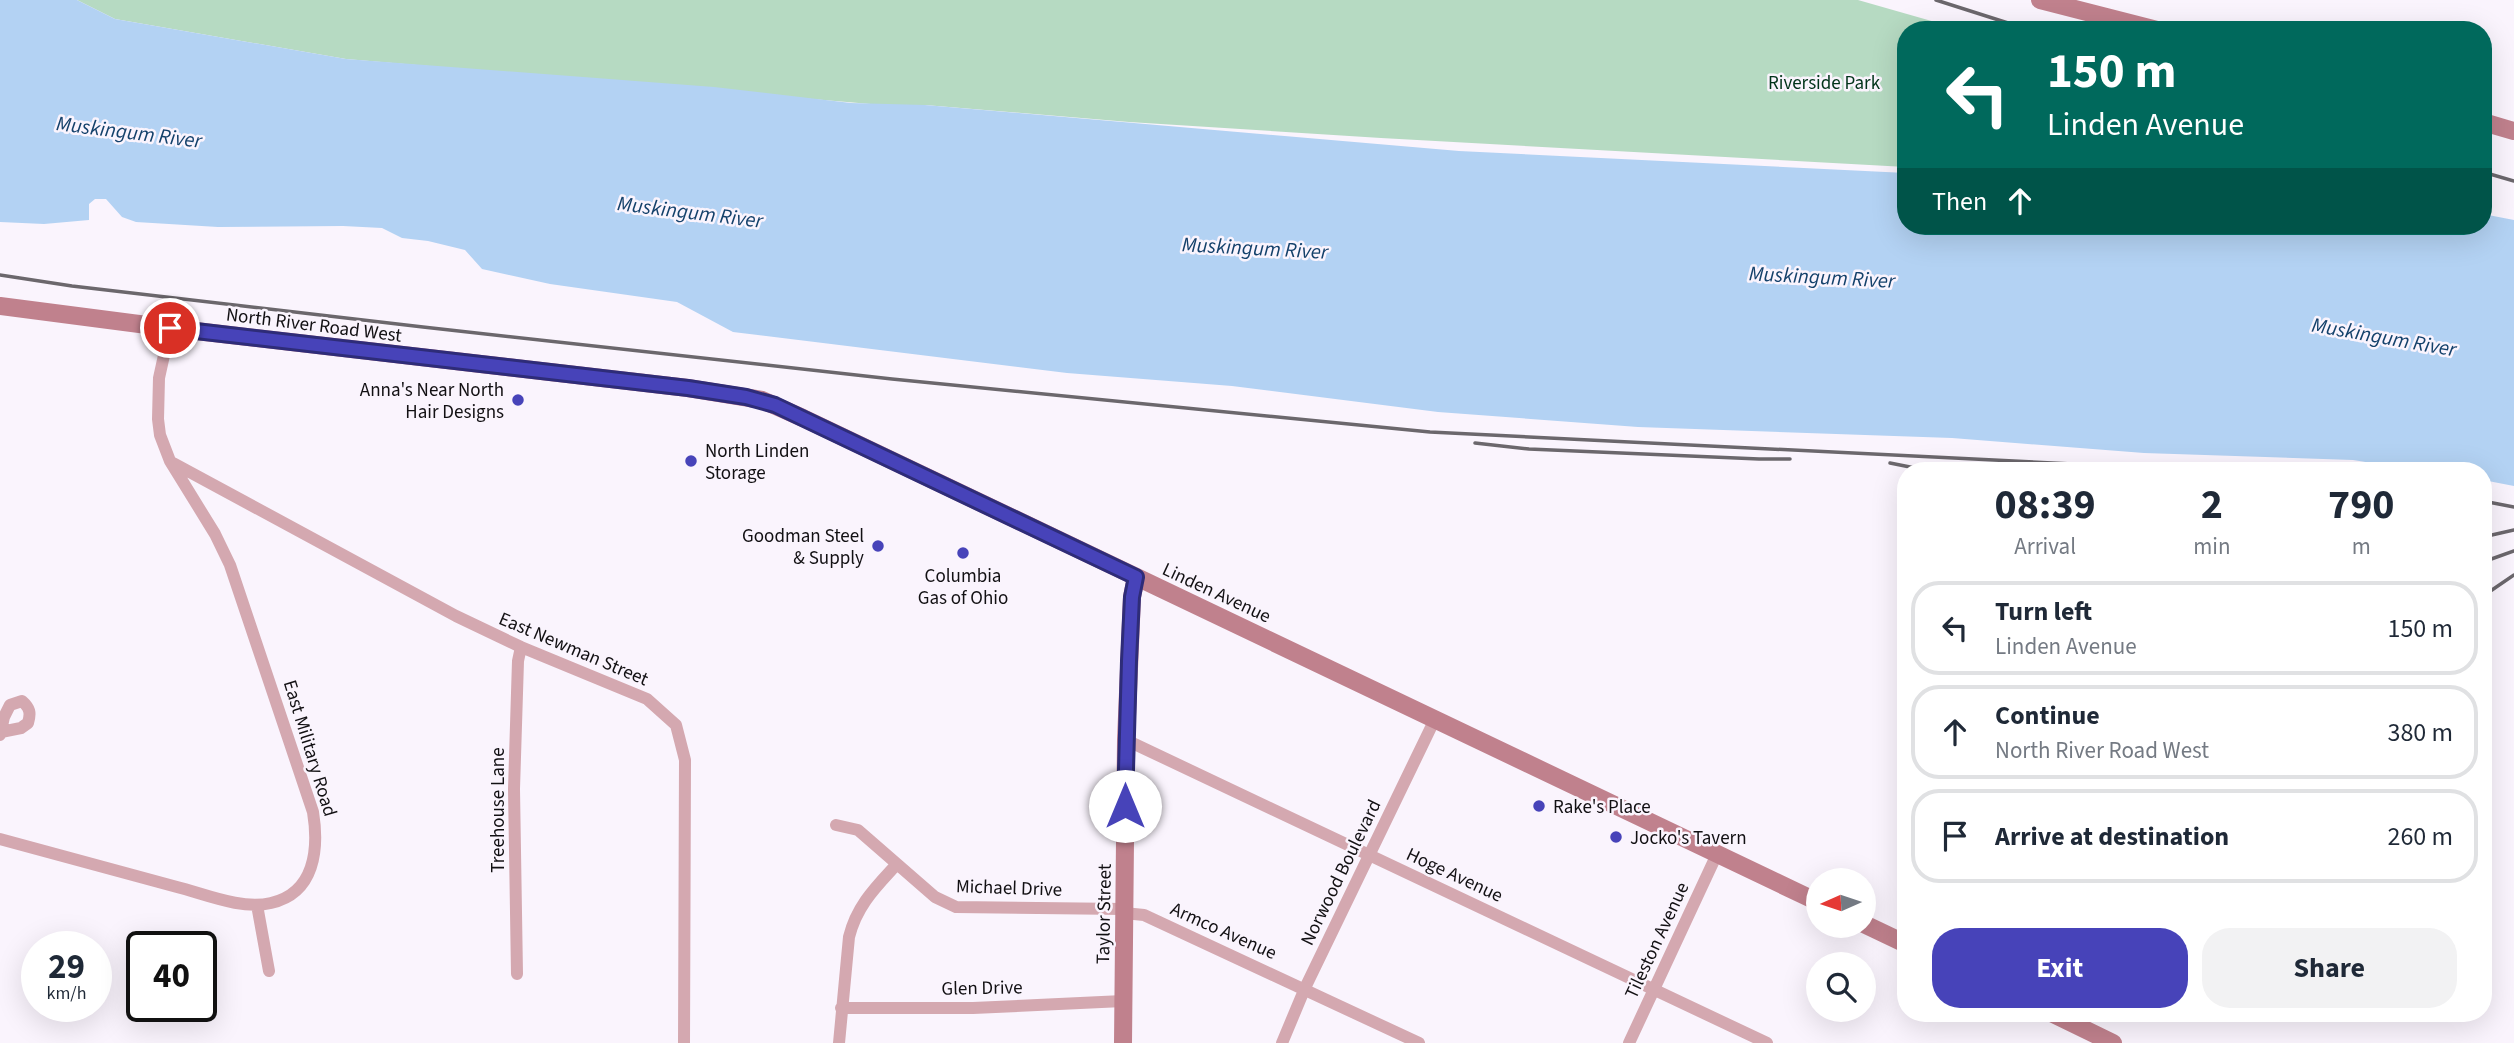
<!DOCTYPE html>
<style>
body{margin:0;font-family:"Source Sans 3",sans-serif;background:#f2f2f3;color:#1f2937;height:100vh;display:flex;flex-direction:column;font-size:26px;white-space:nowrap}
*{box-sizing:border-box;margin:0}
p{font-size:23px;color:#747a83}
.icon{flex:none;width:38px;height:38px;fill:none;stroke:currentColor;stroke-width:2;stroke-linecap:round;stroke-linejoin:round}
.map{position:relative;flex:1;overflow:hidden}
.details{position:absolute;left:1897px;top:462px;width:595px;height:560px;display:flex;flex-direction:column;background:#fff;border-radius:28px;box-shadow:0 7px 28px #0002}
.details>*{flex:none}
.top-card{position:absolute;left:1897px;top:21px;width:595px;height:214px;border-radius:28px;box-shadow:0 7px 28px #0002;background:#00695c;color:#fff;overflow:hidden}
.needle{width:46px;rotate:267deg}
.tools{position:absolute;left:1806px;top:868px;display:grid;gap:14px}
.tools a{display:grid;place-items:center;width:70px;height:70px;border-radius:50%;background:#fff;box-shadow:0 7px 28px #0002;font-size:35px}
.speed{position:absolute;left:21px;top:931px;display:flex;gap:14px;font-size:35px;font-weight:700;text-align:center}
.speed>*{display:grid;place-content:center;width:91px;height:91px;border-radius:50%;background:#fff;box-shadow:0 7px 28px #0002;line-height:1}
.speed small{font-size:18px;font-weight:400}
.speed .limit{border:4px solid #111;border-radius:10px;background:#fff;color:#111}
.pin{position:absolute;display:grid;place-items:center;width:60px;height:60px;color:#fff;margin:-30px;border:4px solid #fff;border-radius:50%;box-shadow:0 2px 7px #0007}
.me{position:absolute;width:77px;margin:-38px;rotate:0deg;stroke-linejoin:round;filter:drop-shadow(0 0 5px #0008)}
.turn{display:flex;align-items:center;gap:24px;height:147px;padding:0 35px;font-size:32px}
.turn .icon{width:91px;height:91px;stroke-width:2.5}
.turn b{display:block;font-size:49px;line-height:60px}
.then{display:flex;align-items:center;height:66px;padding:0 35px;background:#0003;gap:14px;font-size:26px}
.eta{display:flex;justify-content:space-evenly;align-items:center;height:119px;text-align:center}
.eta b{font-size:42px;font-weight:700;line-height:49px}
.primary-button{display:flex;gap:14px;margin-top:auto;padding:14px 35px}
.primary-button a{flex:1;height:80px;border-radius:28px;background:#4743b9;color:#fff;font-size:28px;font-weight:700;line-height:80px;text-align:center}
.primary-button a+a{background:#f2f2f3;color:#1f2937}
ul{padding:0;list-style:none}
li{display:flex;align-items:center;gap:21px;height:94px;margin:0 14px 10px;padding:0 21px;border:4px solid #e0e1e3;border-radius:28px}
li div{flex:1}
li b{display:block;font-size:26px}
li em{font-style:normal}
.map>svg:first-child{display:block}
</style>
<div class="map">
<svg width="2514" height="1043" viewBox="0 0 2514 1043">
<rect width="100%" height="100%" fill="#faf4fd"/>
<!-- green -->
<path fill="#b6dac2" d="M77 0H1858L1963 30H1906V167L1381 138 1129 122 925 105H882L346 59 115 19Z"/>
<!-- water -->
<path fill="#b3d2f3" d="M0 0H77L115 19 346 59 714 87 851 103 925 105 1459 151 1906 173V226H2483V214L2514 220V486L2483 480V471H2422L2353 460 2144 453 1952 438 1638 427 1438 412 1232 386 1067 373 733 332 677 302 550 284 482 269 465 250 428 241 402 238 382 228 343 226 218 227 136 222 122 217 106 199H95L89 204V220L44 224 0 222Z"/>
<g fill="none" stroke-linecap="round" stroke-linejoin="round">
<!-- street -->
<path stroke="#d4a8b0" stroke-width="12" d="M173 463 456 616 521 647 647 699 676 725 685 760 684 1043
M0 735 4 717 10 705 22 701C30 708 31 713 28 723L21 728 1 732
M1126 740 1767 1043
M836 825 858 830 935 897 956 907 1124 909
M0 839C59 855 118 871 177 887 205 894 241 910 271 903 315 893 319 849 313 812L230 565 215 534 170 461 160 435 158 419 159 378 170 328
M257 905 269 971
M1124 913 1144 915 1419 1043
M517 974 514 789 518 661 521 647
M841 1008H973L1123 1001
M839 1043 849 937C857 905 876 887 897 864
M1282 1043 1305 988 1435 719
M1629 1043 1717 854"/>
<!-- secondary -->
<path stroke="#c0818d" stroke-width="18" d="M2040 0 2157 30
M2483 122 2514 131
M0 306 170 328 688 388 762 400 803 418 1818 902
M1864 924 1906 944
M2051 1013 2113 1043
M1123 1043 1126 740 1132 597 1136 577"/>
<!-- rail -->
<path stroke="#6b676c" stroke-width="3.5" d="M1936 0 2030 30
M2483 172 2514 181
M0 275 72 286 423 327 892 379 1430 432 2214 471
M1475 443 1529 449 1759 459H1790
M1890 463 1930 471
M2483 501 2514 507
M2483 537 2514 530
M2483 562 2514 551
M2489 592 2514 575"/>
</g>
<g fill="none" stroke-linecap="round" stroke-linejoin="round">
<defs>
<path id="route" d="M170 328 688 388 746 397 775 405 1136 577 1132 597 1129 661 1125 806"/>
</defs>
<!-- route casing -->
<use href="#route" stroke="#2e2c78" stroke-width="18"/>
<!-- route -->
<use href="#route" stroke="#4743b9" stroke-width="12"/>
</g>
<!-- markers -->
<g fill="#4743b9" stroke="#faf4fd" stroke-width="2.5">
<circle cx="518" cy="400" r="7"/>
<circle cx="691" cy="461" r="7"/>
<circle cx="878" cy="546" r="7"/>
<circle cx="963" cy="553" r="7"/>
<circle cx="1539" cy="806" r="7"/>
<circle cx="1616" cy="837" r="7"/>
</g>
<g text-anchor="middle" stroke-width="5" stroke-linejoin="round" paint-order="stroke">
<!-- park labels -->
<g font-size="19" fill="#003319" stroke="#faf4fd">
<text x="1824" y="89">Riverside Park</text>
</g>
<!-- street labels -->
<g font-size="19" fill="#121013" stroke="#faf4fd">
<text transform="translate(314 324) rotate(7)" y="7">North River Road West</text>
<text transform="translate(1217 592) rotate(25)" y="7">Linden Avenue</text>
<text transform="translate(574 648) rotate(23)" y="7">East Newman Street</text>
<text transform="translate(311 748) rotate(73)" y="7">East Military Road</text>
<text transform="translate(497 810) rotate(-90)" y="7">Treehouse Lane</text>
<text transform="translate(1340 872) rotate(-64)" y="7">Norwood Boulevard</text>
<text transform="translate(1455 874) rotate(25)" y="7">Hoge Avenue</text>
<text transform="translate(1009 887) rotate(2)" y="7">Michael Drive</text>
<text transform="translate(1103 914) rotate(-89)" y="7">Taylor Street</text>
<text transform="translate(1224 930) rotate(24)" y="7">Armco Avenue</text>
<text transform="translate(1656 940) rotate(-65)" y="7">Tileston Avenue</text>
<text transform="translate(982 987) rotate(-1)" y="7">Glen Drive</text>
</g>
<!-- poi labels -->
<g font-size="19" fill="#121013" stroke="#faf4fd" text-anchor="start">
<text x="504" y="396" text-anchor="end">Anna's Near North<tspan x="504" dy="22">Hair Designs</tspan></text>
<text x="705" y="457">North Linden<tspan x="705" dy="22">Storage</tspan></text>
<text x="864" y="542" text-anchor="end">Goodman Steel<tspan x="864" dy="22">&amp; Supply</tspan></text>
<text x="963" y="582" text-anchor="middle">Columbia<tspan x="963" dy="22">Gas of Ohio</tspan></text>
<text x="1553" y="813">Rake's Place</text>
<text x="1630" y="844">Jocko's Tavern</text>
</g>
<!-- water labels -->
<g font-size="21" font-style="italic" fill="#14416b" stroke="#faf4fd">
<text transform="translate(129 132) rotate(7)" y="7">Muskingum River</text>
<text transform="translate(690 212) rotate(7)" y="7">Muskingum River</text>
<text transform="translate(1255 248) rotate(3)" y="7">Muskingum River</text>
<text transform="translate(1822 277) rotate(3)" y="7">Muskingum River</text>
<text transform="translate(2384 337) rotate(10)" y="7">Muskingum River</text>
</g>
</g>
</svg>
<div class="tools">
<a><svg class="needle" viewBox="-14 -14 28 28"><path d="M0-13l5 13h-10z" fill="#e53935"/><path d="M0 13l5-13h-10z" fill="#747a83"/></svg></a>
<a><svg class="icon" aria-label="search" viewBox="0 0 24 24"><circle cx="10" cy="10" r="6"/><path d="M15 15l6 6"/></svg></a>
</div>
<div class="speed"><div>29<small>km/h</small></div><div class="limit">40</div></div>
<div class="pin" style="left:170px;top:328px;background:#d93025"><svg class="icon" aria-label="arrive" viewBox="0 0 24 24"><path d="M6 21V4h12l-3 4 3 4H6"/></svg></div>
<svg class="me" style="left:1125px;top:806px" viewBox="-20 -20 40 40"><circle r="19" fill="#fff"/><path d="M0-13L10 11 0 6-10 11z" fill="#4743b9"/></svg>
<div class="top-card">
<div class="turn"><svg class="icon" aria-label="left" viewBox="0 0 24 24"><path d="M17 20v-9H6M10 6l-5 5 5 5"/></svg><div><b>150 m</b>Linden Avenue</div></div>
<div class="then">Then<svg class="icon" aria-label="ahead" viewBox="0 0 24 24"><path d="M12 20V5M6 11l6-6 6 6"/></svg></div>
</div>
<section class="details">
<div class="eta">
<div><b>08:39</b><p>Arrival</p></div>
<div><b>2</b><p>min</p></div>
<div><b>790</b><p>m</p></div>
</div>
<ul>
<li><svg class="icon" aria-label="left" viewBox="0 0 24 24"><path d="M17 20v-9H6M10 6l-5 5 5 5"/></svg><div><b>Turn left</b><p>Linden Avenue</p></div><em>150 m</em></li>
<li><svg class="icon" aria-label="ahead" viewBox="0 0 24 24"><path d="M12 20V5M6 11l6-6 6 6"/></svg><div><b>Continue</b><p>North River Road West</p></div><em>380 m</em></li>
<li><svg class="icon" aria-label="arrive" viewBox="0 0 24 24"><path d="M6 21V4h12l-3 4 3 4H6"/></svg><div><b>Arrive at destination</b></div><em>260 m</em></li>
</ul>
<div class="primary-button"><a>Exit</a><a>Share</a></div>
</section>
</div>
